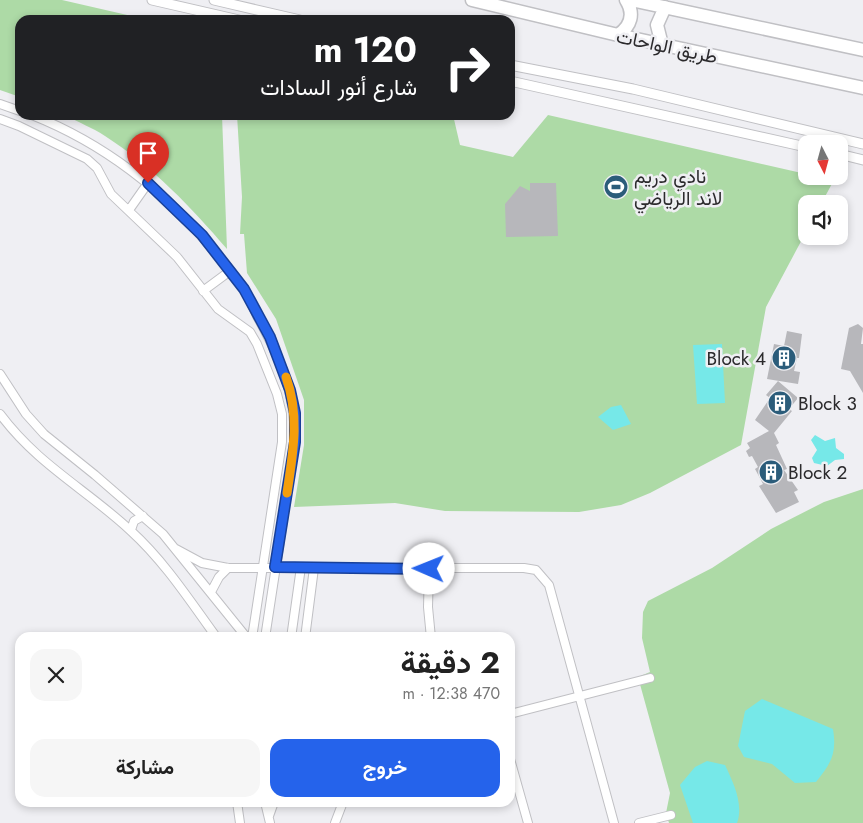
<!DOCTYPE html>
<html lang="ar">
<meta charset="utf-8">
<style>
body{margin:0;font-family:Jost,Vazirmatn,sans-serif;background:#f6f6f6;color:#222;direction:rtl;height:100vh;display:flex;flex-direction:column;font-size:19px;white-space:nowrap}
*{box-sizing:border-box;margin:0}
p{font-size:16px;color:#767676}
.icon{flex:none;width:28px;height:28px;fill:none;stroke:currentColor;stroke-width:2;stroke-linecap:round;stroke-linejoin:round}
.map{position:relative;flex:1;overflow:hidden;direction:ltr}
.panel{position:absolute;left:15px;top:632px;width:500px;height:175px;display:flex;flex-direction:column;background:#fff;border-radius:15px;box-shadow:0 2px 8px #0003;direction:rtl}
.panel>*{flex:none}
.top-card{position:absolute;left:15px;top:15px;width:500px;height:105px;border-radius:15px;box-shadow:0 2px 8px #0003;direction:rtl;background:#202124;color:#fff;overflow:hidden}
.needle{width:32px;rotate:174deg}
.tools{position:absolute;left:798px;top:135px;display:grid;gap:10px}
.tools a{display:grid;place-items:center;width:50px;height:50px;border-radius:10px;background:#fff;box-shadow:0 2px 8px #0003;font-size:25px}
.pin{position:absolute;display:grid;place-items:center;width:42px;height:42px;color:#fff;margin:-51px -21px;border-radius:50% 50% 50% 0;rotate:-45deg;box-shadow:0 0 5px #0007}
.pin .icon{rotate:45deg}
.me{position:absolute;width:55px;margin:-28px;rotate:271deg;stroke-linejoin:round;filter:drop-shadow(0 0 4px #0008)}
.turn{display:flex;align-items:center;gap:18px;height:105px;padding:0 15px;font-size:22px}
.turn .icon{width:65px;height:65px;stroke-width:2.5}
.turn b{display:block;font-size:35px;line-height:42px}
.round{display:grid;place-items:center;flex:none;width:52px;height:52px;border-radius:15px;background:#f6f6f6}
.headline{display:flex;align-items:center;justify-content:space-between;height:85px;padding:0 15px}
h1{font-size:30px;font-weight:700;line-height:38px}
.primary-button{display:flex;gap:10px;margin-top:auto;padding:10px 15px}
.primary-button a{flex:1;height:58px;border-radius:15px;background:#2563eb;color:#fff;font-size:20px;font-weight:700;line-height:58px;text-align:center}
.primary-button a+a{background:#f6f6f6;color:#222}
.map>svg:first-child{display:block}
</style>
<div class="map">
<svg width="863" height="823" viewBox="0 0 863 823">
<rect width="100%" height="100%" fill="#efeff3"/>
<!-- green -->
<path fill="#addaa6" d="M0 0H62L149 20H20V97L0 90Z
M64 115H222L227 249C191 207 153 167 105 136 93 128 78 122 64 115Z
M237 115H453L460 145 513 157 548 115 806 174V176L834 180 821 204H806V232L766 307 741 445 650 493 621 505 579 512 445 511 395 503 294 507 304 445V400L276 319 247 273 244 234H240L242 197Z
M863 489V823H669L666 813 670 793 638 677 650 672 642 638 643 612 648 601 712 568 771 529 824 502Z"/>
<!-- water -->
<path fill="#76e8e8" d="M722 344 725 403 697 404 693 345Z
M621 405 631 424 613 430 598 417 611 407Z
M815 435 825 441 835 438 836 448 844 454V459L835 460 827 466 814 463 812 458 817 450 811 440Z
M762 699 833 729C837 754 831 763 816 782L795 783 772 764 744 757 738 746 745 711Z
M707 761 725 765C733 782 744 804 737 823H693L680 785 695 767Z"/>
<!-- building -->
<path fill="#b7b7bb" d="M530 183H556L558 236 506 237 505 204 520 186 530 191Z
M858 324 863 328 861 344H863V393L850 371 841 369 849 328Z
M787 331 802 334 799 358H797L794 371 800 372 798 384 767 379 774 344 784 346Z
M778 381 798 398 789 409 792 411 774 433 779 443 776 445 787 469 784 470 798 490 794 492 799 502 776 513 759 486 763 484 755 469 758 467 752 456 749 457 746 451 750 448 747 443 769 431 755 420 770 398 766 395Z"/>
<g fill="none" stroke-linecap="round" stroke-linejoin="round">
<defs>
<path id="minor" d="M0 104 20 111
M32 115C105 144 166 192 216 253 225 264 236 276 244 289 249 297 253 307 257 316 281 360 295 392 295 442L265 638
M0 119 19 126 87 159 97 168 111 194 177 257 218 309 250 332 257 344 277 394 282 414V442L252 638
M129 210 148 183
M203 291 230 271
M0 374 26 414 44 434 95 475 163 534 247 638
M0 414C38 465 86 489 131 531 165 562 190 601 217 638
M131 530 134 521 143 516
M176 549 202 563 228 568H524L536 570 549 585 614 823
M429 569 428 607 431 638
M211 592 219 577 228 568
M291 638 301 567
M305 638 314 568
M510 714 650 678
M510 759 528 823
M237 802 240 823
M265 802 270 823
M269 816 274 802
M335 823 343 802
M639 823 671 815"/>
<path id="tertiary" d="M152 0 239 20
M214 0 300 20
M510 65 633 89 863 144
M510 81 806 147
M839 154 863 160"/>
<path id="trunk" d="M472 0 618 35 863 88
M631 0 863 50
M618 35C631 26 635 14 626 0
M662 45 657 25 665 7"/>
</defs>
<!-- minor casing -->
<use href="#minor" stroke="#c0c0c4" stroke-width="10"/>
<!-- tertiary casing -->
<use href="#tertiary" stroke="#c0c0c4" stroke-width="11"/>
<!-- trunk casing -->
<use href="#trunk" stroke="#c0c0c4" stroke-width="15"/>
<!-- minor -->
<use href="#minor" stroke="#fff" stroke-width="8"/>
<!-- tertiary -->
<use href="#tertiary" stroke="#fff" stroke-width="9"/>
<!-- trunk -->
<use href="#trunk" stroke="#fff" stroke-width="12"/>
</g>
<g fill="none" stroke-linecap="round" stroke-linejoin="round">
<defs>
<path id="route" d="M148 183 202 235 244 289 270 337 290 390 295 413V442L275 567 429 569"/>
</defs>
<!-- route casing -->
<use href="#route" stroke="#184099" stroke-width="12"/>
<!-- route -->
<use href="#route" stroke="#2563eb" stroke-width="9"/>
<!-- slow -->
<path stroke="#f59e0b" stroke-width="9" d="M286 377C300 416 293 453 287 493"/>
</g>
<!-- icons -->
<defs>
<symbol id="stadium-disc" viewBox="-11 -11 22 22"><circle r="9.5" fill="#2b5c7a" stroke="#efeff3"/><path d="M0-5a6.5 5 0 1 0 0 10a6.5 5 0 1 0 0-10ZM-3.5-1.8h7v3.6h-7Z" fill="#fff"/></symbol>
<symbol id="building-disc" viewBox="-11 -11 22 22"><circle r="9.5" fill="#2b5c7a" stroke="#efeff3"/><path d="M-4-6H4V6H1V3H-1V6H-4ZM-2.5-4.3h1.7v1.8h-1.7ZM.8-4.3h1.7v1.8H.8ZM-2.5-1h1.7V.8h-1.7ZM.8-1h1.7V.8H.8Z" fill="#fff"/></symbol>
</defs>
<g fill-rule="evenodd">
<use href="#stadium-disc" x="602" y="173" width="28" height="28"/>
<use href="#building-disc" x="770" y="344" width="28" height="28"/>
<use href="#building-disc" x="766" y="389" width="28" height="28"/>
<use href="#building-disc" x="757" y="458" width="28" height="28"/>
</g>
<g text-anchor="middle" stroke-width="5" stroke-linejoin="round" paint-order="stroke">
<!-- street labels -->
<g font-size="19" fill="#2b2a2c" stroke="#efeff3">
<text transform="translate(667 46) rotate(12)" y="7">طريق الواحات</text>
</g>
<!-- poi labels -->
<g font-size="19" fill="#2b2a2c" stroke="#efeff3" text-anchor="start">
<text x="634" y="183">نادي دريم<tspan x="634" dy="22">لاند الرياضي</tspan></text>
<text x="766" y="365" text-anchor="end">Block 4</text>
<text x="798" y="410">Block 3</text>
<text x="788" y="479">Block 2</text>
</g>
</g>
</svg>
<div class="tools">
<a><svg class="needle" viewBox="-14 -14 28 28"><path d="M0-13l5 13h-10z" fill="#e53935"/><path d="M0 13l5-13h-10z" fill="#767676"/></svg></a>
<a><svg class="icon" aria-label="sound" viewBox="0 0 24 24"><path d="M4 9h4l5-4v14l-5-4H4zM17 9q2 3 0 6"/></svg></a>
</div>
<div class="pin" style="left:148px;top:183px;background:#d93025"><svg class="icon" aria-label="arrive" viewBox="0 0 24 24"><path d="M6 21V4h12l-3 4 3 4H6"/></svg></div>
<svg class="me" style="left:429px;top:569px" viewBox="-20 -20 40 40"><circle r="19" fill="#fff"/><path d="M0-13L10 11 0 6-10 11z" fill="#2563eb"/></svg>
<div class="top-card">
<div class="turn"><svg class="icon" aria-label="right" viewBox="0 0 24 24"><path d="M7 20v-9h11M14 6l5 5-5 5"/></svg><div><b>120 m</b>شارع أنور السادات</div></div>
</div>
<section class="panel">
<div class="headline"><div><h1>2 دقيقة</h1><p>470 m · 12:38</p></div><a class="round"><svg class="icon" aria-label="close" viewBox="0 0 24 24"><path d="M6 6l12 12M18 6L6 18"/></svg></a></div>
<div class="primary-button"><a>خروج</a><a>مشاركة</a></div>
</section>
</div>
